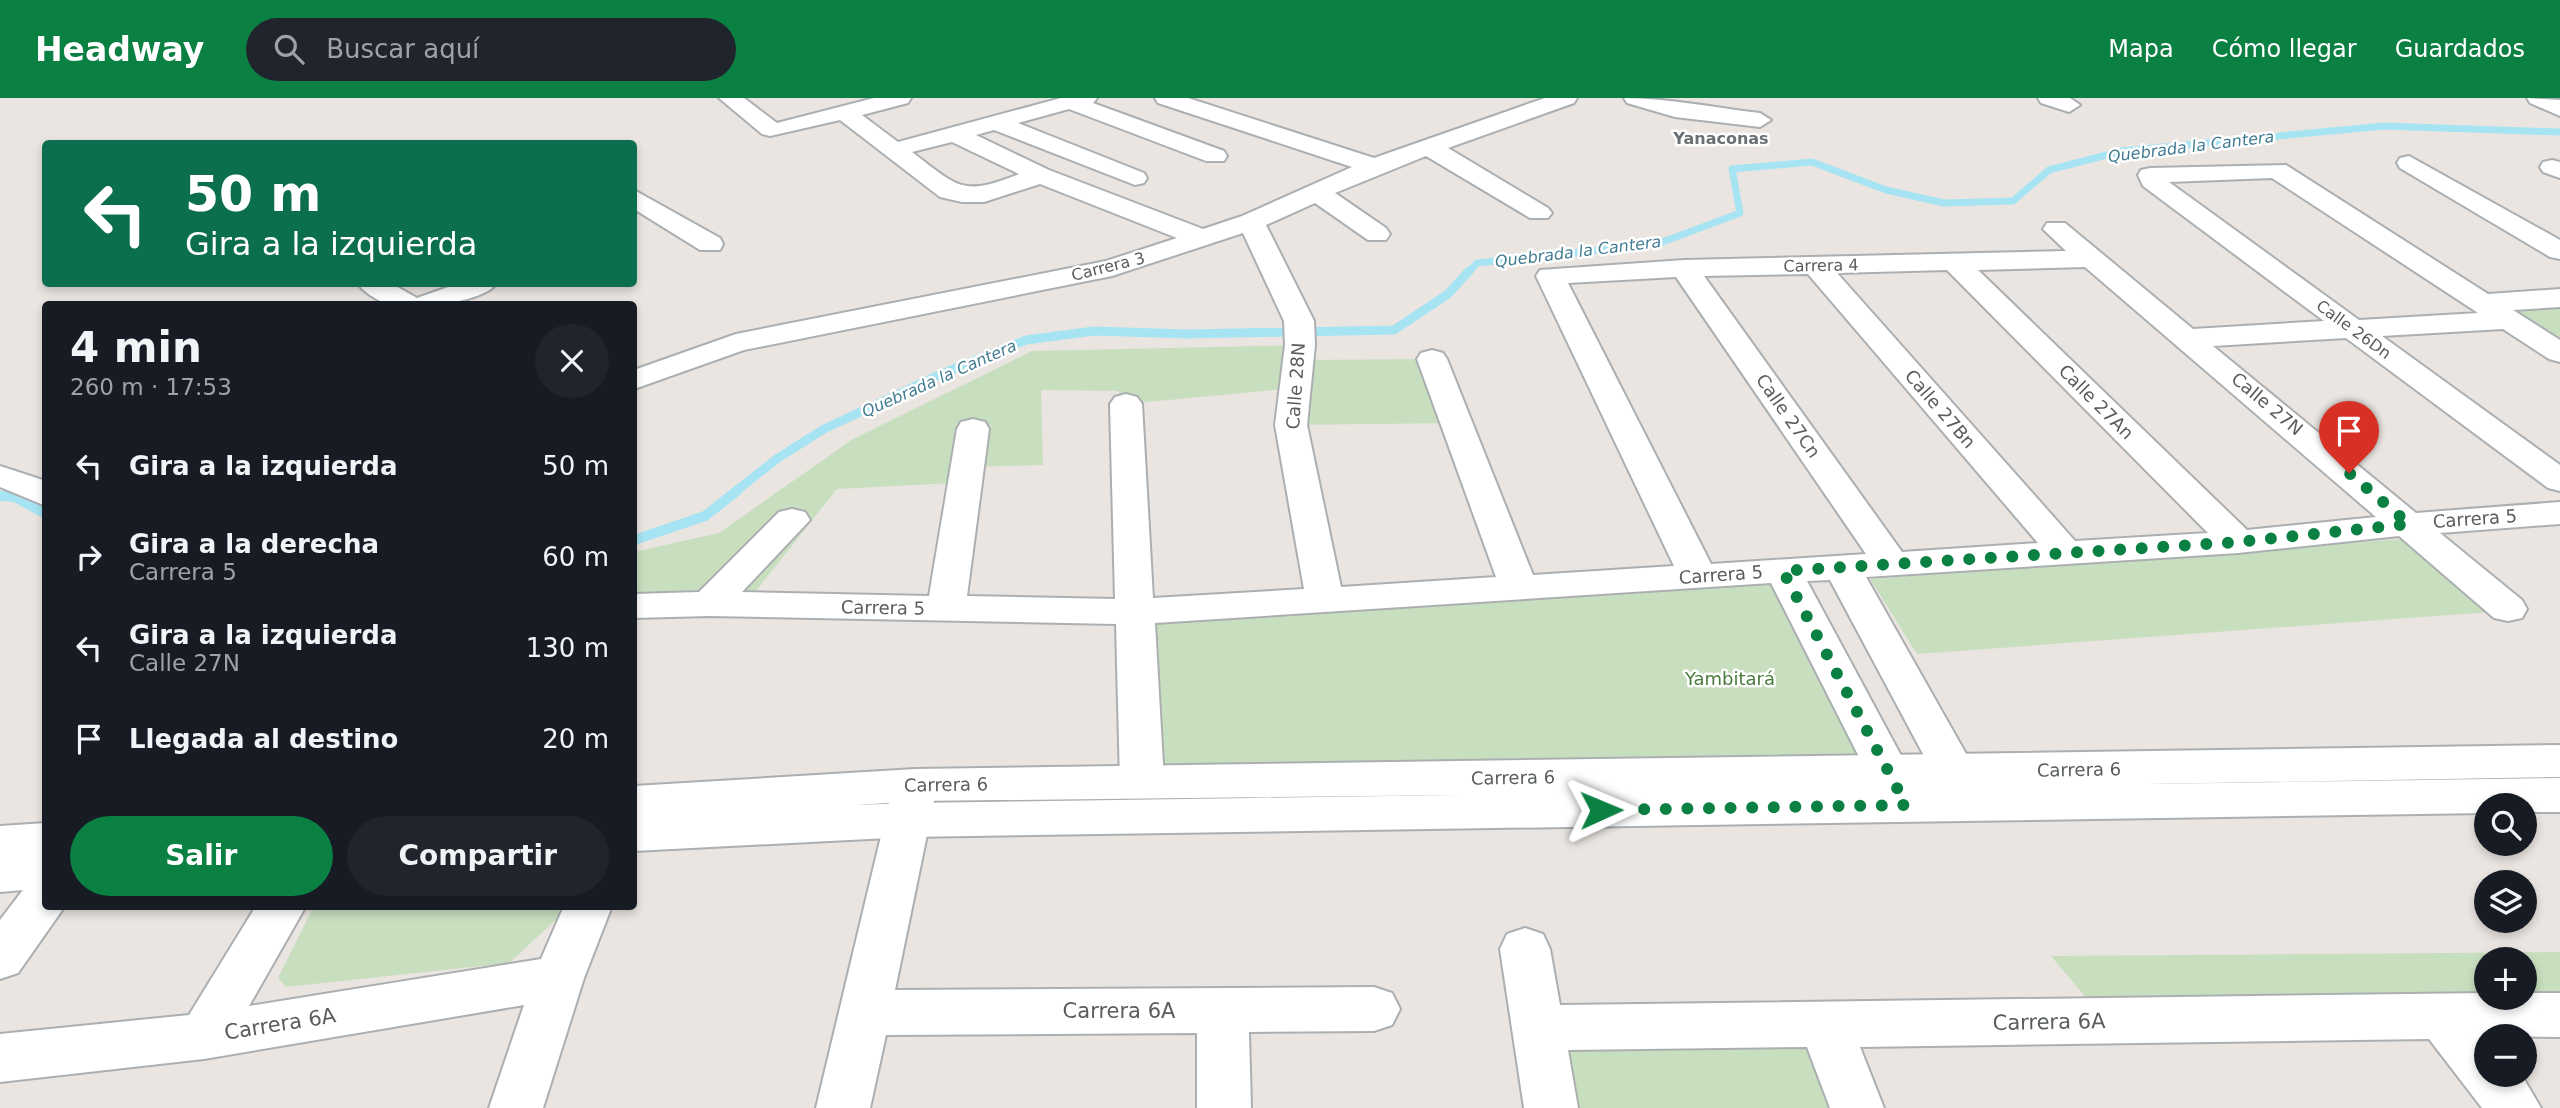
<!DOCTYPE html>
<html lang="es">
<meta charset="utf-8">
<style>
body{margin:0;font-family:"DejaVu Sans",sans-serif;background:#20242c;color:#f1f3f6;height:100vh;display:flex;flex-direction:column;font-size:26px;white-space:nowrap}
*{box-sizing:border-box;margin:0}
p{font-size:23px;color:#9ea1a6}
.icon{flex:none;width:38px;height:38px;fill:none;stroke:currentColor;stroke-width:2;stroke-linecap:round;stroke-linejoin:round}
.map{position:relative;flex:1;overflow:hidden}
.panel{position:absolute;left:42px;top:203px;width:595px;height:609px;display:flex;flex-direction:column;background:#171b24;border-radius:7px;box-shadow:0 4px 10px #0003}
.panel>*{flex:none}
.hud{position:absolute;left:42px;top:42px;width:595px;height:147px;border-radius:7px;box-shadow:0 4px 10px #0003;background:#0b6e4f;color:#fff;overflow:hidden}
.tools{position:absolute;left:2474px;top:695px;display:grid;gap:14px}
.tools a{display:grid;place-items:center;width:63px;height:63px;border-radius:50%;background:#171b24;box-shadow:0 4px 10px #0003;font-size:35px}
.pin{position:absolute;display:grid;place-items:center;width:60px;height:60px;color:#fff;margin:-72px -30px;border-radius:50% 50% 50% 0;rotate:-45deg;box-shadow:0 0 7px #0007}
.pin .icon{rotate:45deg}
.me{position:absolute;width:77px;margin:-38px;rotate:89deg;stroke-linejoin:round;filter:drop-shadow(0 0 5px #0008)}
.turn{display:flex;align-items:center;gap:24px;height:147px;padding:0 28px;font-size:32px}
.turn .icon{width:91px;height:91px;stroke-width:2.5}
.turn b{display:block;font-size:49px;line-height:60px}
.round{display:grid;place-items:center;flex:none;width:74px;height:74px;border-radius:37px;background:#20242c}
.summary{display:flex;align-items:center;justify-content:space-between;height:119px;padding:0 28px}
h1{font-size:42px;font-weight:800;line-height:52px}
.action{display:flex;gap:14px;margin-top:auto;padding:14px 28px}
.action a{flex:1;height:80px;border-radius:42px;background:#0b8043;color:#fff;font-size:28px;font-weight:800;line-height:80px;text-align:center}
.action a+a{background:#20242c;color:#f1f3f6}
ul{padding:0;list-style:none}
li{display:flex;align-items:center;gap:21px;height:91px;padding:0 28px}
li div{flex:1}
li b{display:block;font-size:26px}
li em{font-style:normal}
header{display:flex;align-items:center;gap:42px;box-sizing:border-box;height:98px;padding:0 35px;background:#0b8043;color:#fff}
header strong{font-size:33px}
nav{display:flex;gap:38px;margin-inline-start:auto;font-size:24px}
.search{width:490px;height:63px;background:#20242c;display:flex;align-items:center;gap:18px;box-sizing:border-box;padding:0 24px;border-radius:38px;color:#9ea1a6;font-size:26px}
.map>svg:first-child{display:block}
</style>
<header>
<strong>Headway</strong>
<div class="search"><svg class="icon" aria-label="search" viewBox="0 0 24 24"><circle cx="10" cy="10" r="6"/><path d="M15 15l6 6"/></svg>Buscar aquí</div>
<nav><a>Mapa</a><a>Cómo llegar</a><a>Guardados</a></nav>
</header>
<div class="map">
<svg width="2560" height="1010" viewBox="0 0 2560 1010">
<rect width="100%" height="100%" fill="#eae5e0"/>
<!-- green -->
<path fill="#c7dfbf" fill-rule="evenodd" d="M2560 200V255L2482 205Z
M1300 247 1299 262 1432 261 1456 325 1291 327 1295 290 1126 306 1118 293 1041 292 1043 367 967 369 954 385 837 391 747 504 634 508V454L719 435 853 341 1032 253Z
M2404 441 2490 514 1917 556 1870 481Z
M1787 483 1887 675 1142 684 1134 514Z
M314 808H562V809L558 820 509 865 286 889 278 880Z
M2560 854V927L2114 933 2051 858ZM2487 861H2525V900H2487Z
M1549 930 1849 934 1879 1010H1566Z"/>
<g fill="none" stroke-linecap="round" stroke-linejoin="round">
<!-- stream-far2 -->
<path stroke="#a7e4f3" stroke-width="7" d="M1468 175 1477 165 1657 146 1740 115 1732 71 1812 64 1886 92 1944 105 2013 103 2049 72 2122 53 2384 28 2560 34"/>
<!-- stream-far1 -->
<path stroke="#a7e4f3" stroke-width="9" d="M736 393 778 360 824 331 939 277 1026 242 1094 233 1187 236 1394 232 1448 196 1469 173"/>
<!-- stream -->
<path stroke="#a7e4f3" stroke-width="10" d="M0 398 15 399 46 416
M634 442 705 418 738 392"/>
<defs>
<path id="street" d="M719 0H744L777 25 874 0H911L908 5 862 17 898 44 1061 0H1097L1093 5 1224 53 1227 58 1224 63H1206L1069 11 1018 25 1144 75 1147 80 1144 85 1135 87 994 32 976 37 1049 72 1203 131 1242 118 1352 69 1158 5 1155 0H1188L1374 60 1545 0H1577L1574 5 1448 50 1548 110 1552 115 1548 120H1530L1426 58 1335 95 1386 130 1390 136 1386 142H1368L1315 105 1266 127 1314 223 1315 247 1307 327 1341 489 1496 479 1417 261 1421 255 1432 252 1443 255 1447 261 1533 477 1674 468 1536 178 1540 172 1684 162 2066 153 2043 131 2047 125H2065L2193 231 2324 223 2143 88 2138 77 2141 72 2150 70 2286 67 2488 196 2560 191V209L2513 212 2560 242V264L2549 261 2503 231 2382 238 2560 367V393L2548 390 2346 240 2213 248 2416 415 2560 404V426L2440 435 2522 502 2527 511 2522 520 2508 523 2494 520 2399 438 2238 455 1866 479 1991 700 1985 712 1969 717 1953 712 1830 482 1807 483 1926 704 1920 716 1904 721 1888 716 1771 485 1155 525 1164 684 1158 696 1142 700 1126 696 1120 684 1116 526 709 518 634 520V496L699 494 779 414 792 411 805 414 810 422 742 494 929 498 957 331 961 324 973 321 985 324 989 331 967 498 1115 501 1110 306 1115 299 1126 296 1137 299 1142 306 1153 500 1304 491 1275 327 1285 247 1284 223 1243 135 1112 178 744 252 634 291V272L736 236 1106 163 1177 140 1040 86 984 104H962L940 99 840 22 770 38 762 36ZM952 44 1019 76C962 99 958 89 912 54ZM2272 80 2472 211 2478 215 2359 222 2169 84ZM2085 169 2376 419 2247 432 1978 172ZM1947 172 2208 435 2075 443 1837 175ZM1808 176 2038 445 1902 454 1704 178ZM1676 179 1866 456 1711 466 1568 185Z
M1624 0C1669 0 1715 10 1760 15L1771 22 1760 29 1675 19 1627 5Z
M2038 0H2070L2080 7 2069 14 2041 5Z
M2527 0 2560 2V18L2530 5Z
M2409 58 2560 142V161L2550 159 2400 70 2397 65 2400 60Z
M2552 62 2560 64V80L2543 74 2540 69 2543 64Z
M634 92 720 140 723 146 720 152H700L634 111Z
M358 186H392L417 200 457 186H496C483 205 405 214 385 205 375 201 364 194 358 186Z
M0 368 46 383V408L0 389Z
M915 672 931 676 937 688 895 892 1374 889 1392 895 1400 911 1392 927 1374 933 1249 934 1251 1010H1197V935L886 937 870 1010H816L893 688 899 676Z
M46 779V808H65L18 875 0 881V822L29 784Z
M256 808H306L249 908 541 861 564 808H612L584 880 543 1010H489L524 907 204 961 0 984V936L189 917Z
M1525 830 1543 836 1550 851 1560 907 2487 895V900H2525V895H2560V939L2487 938V976H2521L2541 1010H2482L2429 941 1860 949 1884 1010H1830L1807 949 1568 952 1578 1010H1524L1500 851 1507 836Z"/>
<path id="secondary" d="M2560 647V679L2147 686 2560 680V714H2525V707H2487V715L908 739 634 753V688L915 671ZM1460 697 908 705 857 707 915 703Z
M46 725V790L0 794V728Z"/>
</defs>
<!-- street casing -->
<use href="#street" stroke="#acafb1" stroke-width="4"/>
<!-- secondary casing -->
<use href="#secondary" stroke="#abafb2" stroke-width="4"/>
<!-- street -->
<use href="#street" fill="#fff" fill-rule="evenodd"/>
<!-- secondary -->
<use href="#secondary" fill="#fff" fill-rule="evenodd"/>
</g>
<g fill="none" stroke-linecap="round" stroke-linejoin="round">
<!-- route -->
<path stroke="#0b8043" stroke-width="12" stroke-dasharray="0 21.6" d="M1601 712 1906 707 1783 473 2238 444 2409 426 2349 375"/>
</g>
<g text-anchor="middle" stroke-width="5" stroke-linejoin="round" paint-order="stroke">
<!-- far-neighbourhood labels -->
<g font-size="16" font-weight="bold" fill="#6a6f71" stroke="#fff">
<text x="1721" y="46">Yanaconas</text>
</g>
<!-- far-water labels -->
<g font-size="16" font-style="italic" fill="#427c92" stroke="#fff">
<text transform="translate(2191 48) rotate(-7)" y="6">Quebrada la Cantera</text>
<text transform="translate(1578 153) rotate(-7)" y="6">Quebrada la Cantera</text>
<text transform="translate(939 280) rotate(-24)" y="6">Quebrada la Cantera</text>
</g>
<!-- far-street labels -->
<g font-size="16" fill="#595d5f" stroke="#fff">
<text transform="translate(1821 167) rotate(-1)" y="6">Carrera 4</text>
<text transform="translate(1108 168) rotate(-14)" y="6">Carrera 3</text>
<text transform="translate(2354 231) rotate(36)" y="6">Calle 26Dn</text>
</g>
<!-- street labels -->
<g font-size="18" fill="#595d5f" stroke="#fff">
<text transform="translate(1296 288) rotate(-86)" y="6">Calle 28N</text>
<text transform="translate(2096 304) rotate(45)" y="6">Calle 27An</text>
<text transform="translate(2267 306) rotate(40)" y="6">Calle 27N</text>
<text transform="translate(1940 311) rotate(49)" y="6">Calle 27Bn</text>
<text transform="translate(1788 318) rotate(55)" y="6">Calle 27Cn</text>
<text transform="translate(2475 421) rotate(-4)" y="6">Carrera 5</text>
<text transform="translate(1721 477) rotate(-4)" y="6">Carrera 5</text>
<text transform="translate(883 510) rotate(1)" y="6">Carrera 5</text>
<text transform="translate(2079 672) rotate(-1)" y="6">Carrera 6</text>
<text transform="translate(1513 680) rotate(-1)" y="6">Carrera 6</text>
<text transform="translate(946 687) rotate(-1)" y="6">Carrera 6</text>
</g>
<!-- park labels -->
<g font-size="18" fill="#497a3d" stroke="#fff">
<text x="1730" y="587">Yambitará</text>
</g>
<!-- near-street labels -->
<g font-size="21" fill="#595d5f" stroke="#fff">
<text x="1119" y="920">Carrera 6A</text>
<text transform="translate(2049 924) rotate(-1)" y="7">Carrera 6A</text>
<text transform="translate(280 926) rotate(-9)" y="7">Carrera 6A</text>
</g>
</g>
</svg>
<div class="tools">
<a><svg class="icon" aria-label="search" viewBox="0 0 24 24"><circle cx="10" cy="10" r="6"/><path d="M15 15l6 6"/></svg></a>
<a><svg class="icon" aria-label="layers" viewBox="0 0 24 24"><path d="M12 4l9 5-9 5-9-5zM3 14l9 5 9-5"/></svg></a>
<a>+</a>
<a>−</a>
</div>
<div class="pin" style="left:2349px;top:375px;background:#d93025"><svg class="icon" aria-label="arrive" viewBox="0 0 24 24"><path d="M6 21V4h12l-3 4 3 4H6"/></svg></div>
<svg class="me" style="left:1601px;top:712px" viewBox="-20 -20 40 40"><path d="M0-17L14 15 0 8-14 15z" fill="#0b8043" stroke="#fff" stroke-width="4"/></svg>
<div class="hud">
<div class="turn"><svg class="icon" aria-label="left" viewBox="0 0 24 24"><path d="M17 20v-9H6M10 6l-5 5 5 5"/></svg><div><b>50 m</b>Gira a la izquierda</div></div>
</div>
<section class="panel">
<div class="summary"><div><h1>4 min</h1><p>260 m · 17:53</p></div><a class="round"><svg class="icon" aria-label="close" viewBox="0 0 24 24"><path d="M6 6l12 12M18 6L6 18"/></svg></a></div>
<ul>
<li><svg class="icon" aria-label="left" viewBox="0 0 24 24"><path d="M17 20v-9H6M10 6l-5 5 5 5"/></svg><div><b>Gira a la izquierda</b></div><em>50 m</em></li>
<li><svg class="icon" aria-label="right" viewBox="0 0 24 24"><path d="M7 20v-9h11M14 6l5 5-5 5"/></svg><div><b>Gira a la derecha</b><p>Carrera 5</p></div><em>60 m</em></li>
<li><svg class="icon" aria-label="left" viewBox="0 0 24 24"><path d="M17 20v-9H6M10 6l-5 5 5 5"/></svg><div><b>Gira a la izquierda</b><p>Calle 27N</p></div><em>130 m</em></li>
<li><svg class="icon" aria-label="arrive" viewBox="0 0 24 24"><path d="M6 21V4h12l-3 4 3 4H6"/></svg><div><b>Llegada al destino</b></div><em>20 m</em></li>
</ul>
<div class="action"><a>Salir</a><a>Compartir</a></div>
</section>
</div>
